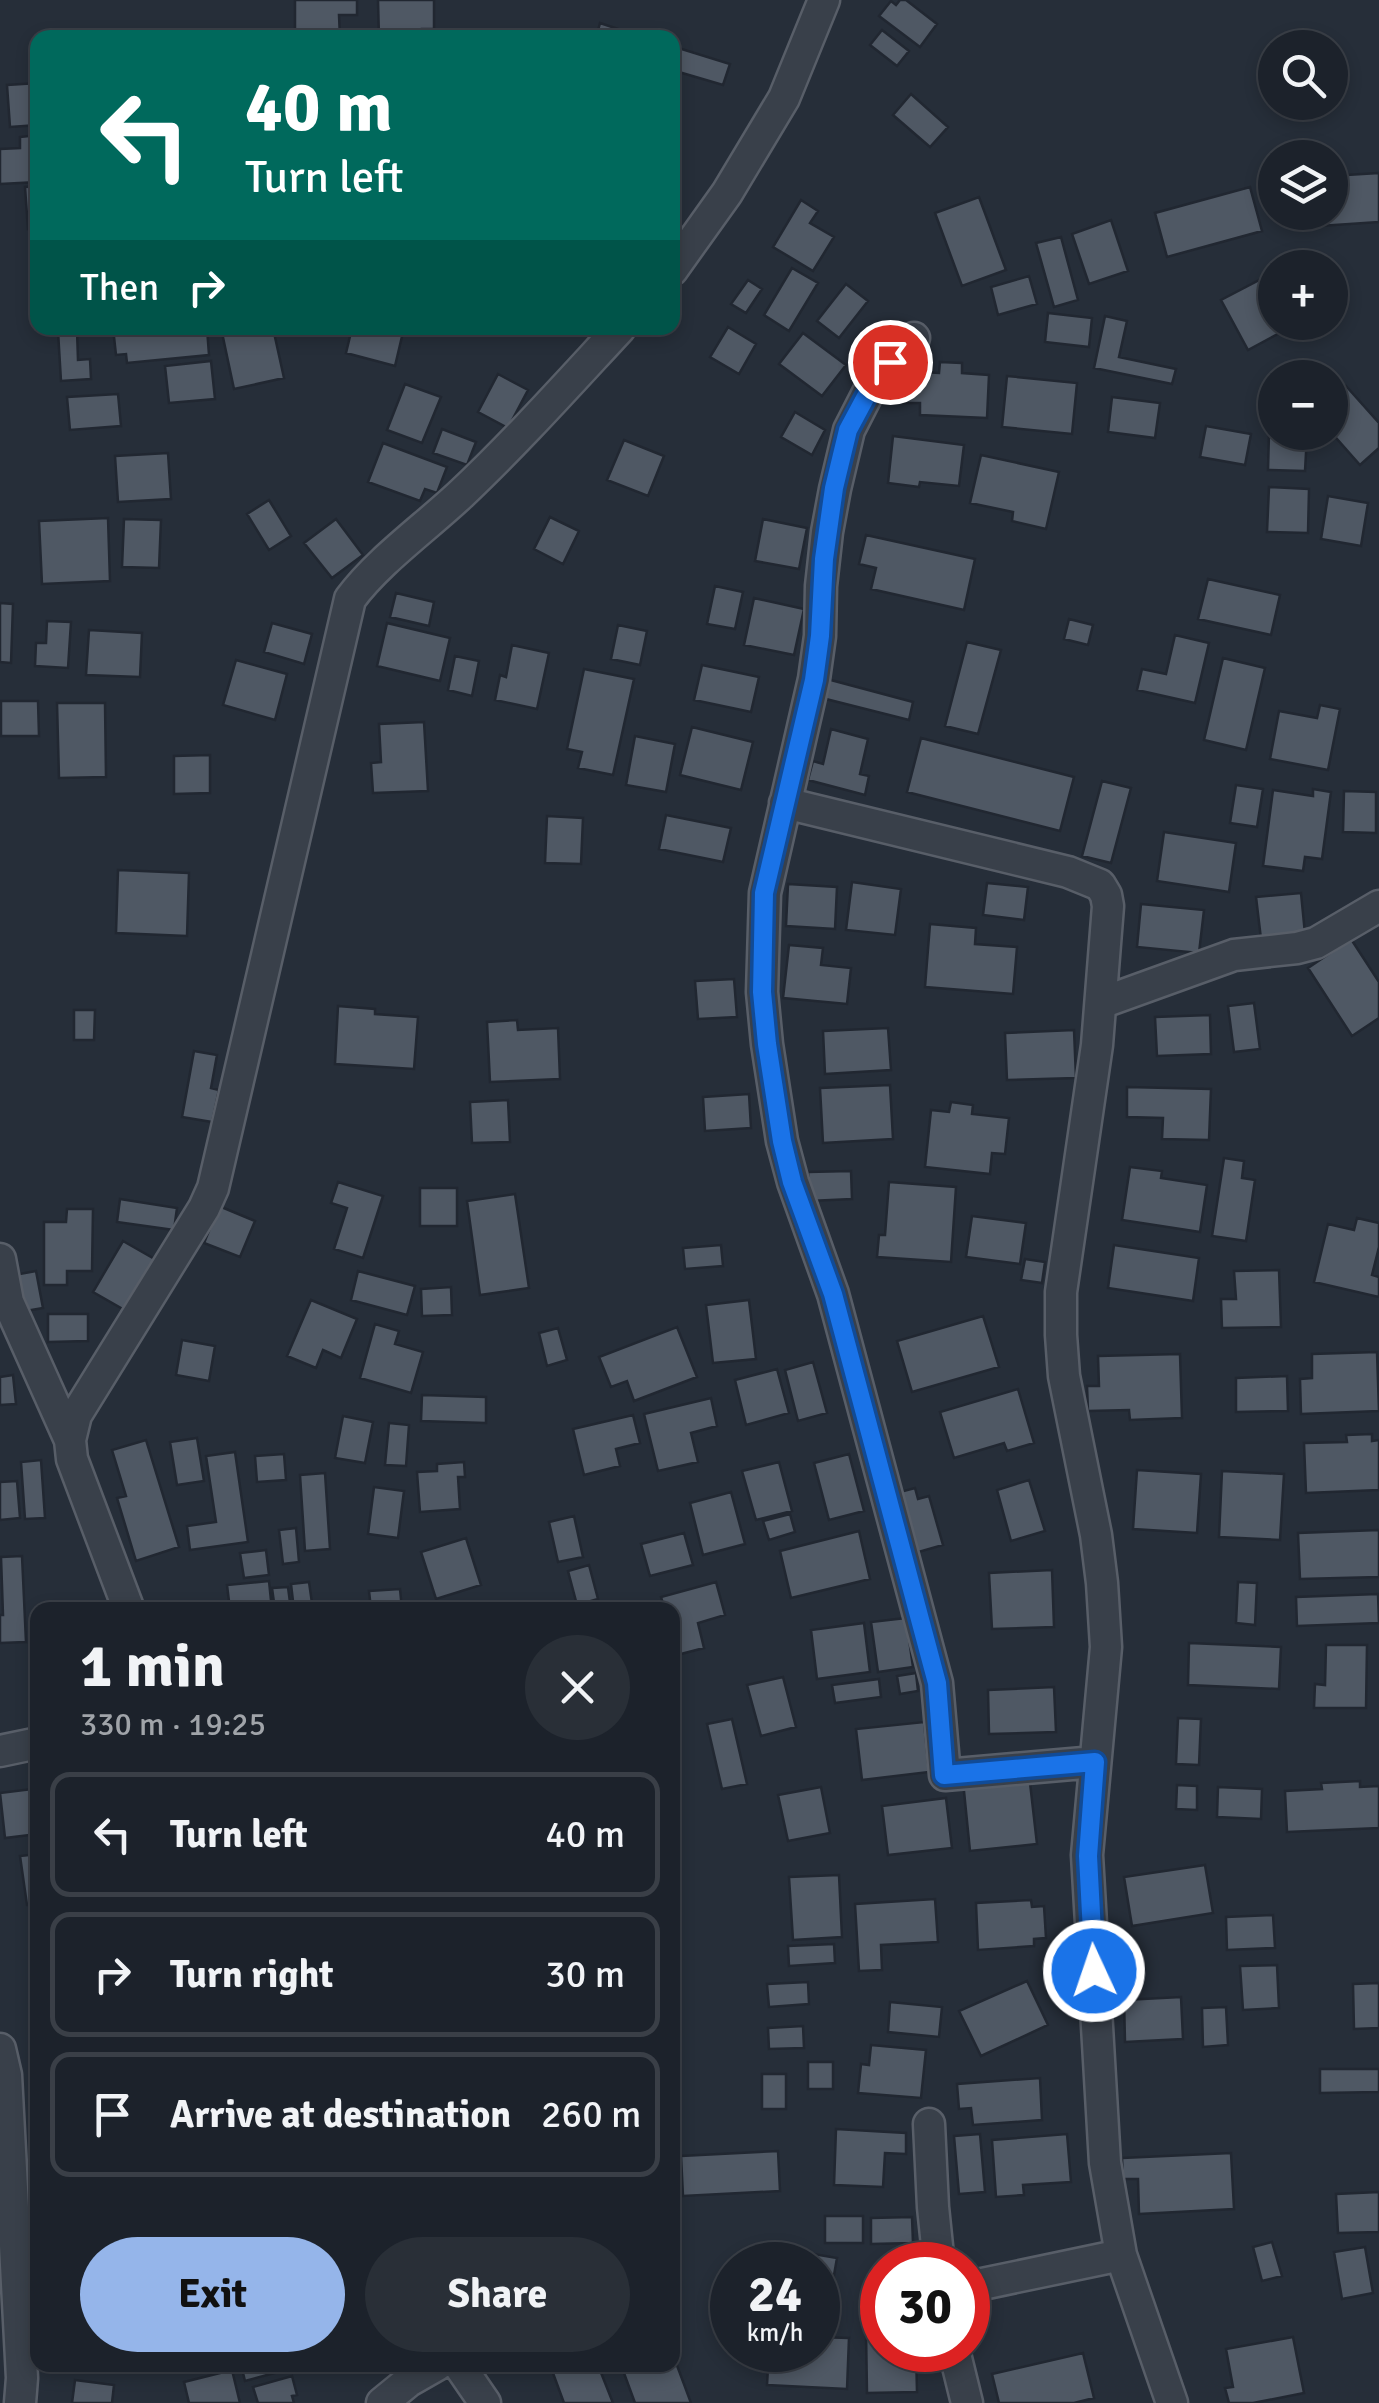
<!DOCTYPE html>
<meta charset="utf-8">
<style>
body{margin:0;font-family:Signika,sans-serif;background:#292f37;color:#f1f3f6;height:100vh;display:flex;flex-direction:column;font-size:38px;white-space:nowrap}
*{box-sizing:border-box;margin:0}
p{font-size:32px;color:#a0a4a9}
.icon{flex:none;width:55px;height:55px;fill:none;stroke:currentColor;stroke-width:2;stroke-linecap:round;stroke-linejoin:round}
.map{position:relative;flex:1;overflow:hidden}
.drawer{position:absolute;left:30px;top:1602px;width:650px;height:770px;display:flex;flex-direction:column;background:#1c222b;border-radius:20px;box-shadow:0 5px 15px #0003,0 0 0 2px #3a3f47}
.drawer>*{flex:none}
.guide{position:absolute;left:30px;top:30px;width:650px;height:305px;border-radius:20px;box-shadow:0 5px 15px #0003,0 0 0 2px #3a3f47;background:#00695c;color:#fff;overflow:hidden}
.buttons{position:absolute;left:1258px;top:30px;display:grid;gap:20px}
.buttons a{display:grid;place-items:center;width:90px;height:90px;border-radius:50%;background:#1c222b;box-shadow:0 5px 15px #0003,0 0 0 2px #3a3f47;font-size:50px}
.speed{position:absolute;left:710px;top:2242px;display:flex;gap:20px;font-size:50px;font-weight:700;text-align:center}
.speed>*{display:grid;place-content:center;width:130px;height:130px;border-radius:50%;background:#1c222b;box-shadow:0 5px 15px #0003,0 0 0 2px #3a3f47;line-height:1}
.speed small{font-size:25px;font-weight:400}
.speed .limit{border:15px solid #d22;background:#fff;color:#111}
.pin{position:absolute;display:grid;place-items:center;width:85px;height:85px;color:#fff;margin:-42px;border:5px solid #fff;border-radius:50%;box-shadow:0 2px 10px #0007}
.me{position:absolute;width:110px;margin:-55px;rotate:357deg;stroke-linejoin:round;filter:drop-shadow(0 0 8px #0008)}
.turn{display:flex;align-items:center;gap:35px;height:210px;padding:0 50px;font-size:45px}
.turn .icon{width:130px;height:130px;stroke-width:2.5}
.turn b{display:block;font-size:70px;line-height:85px}
.then{display:flex;align-items:center;height:95px;padding:0 50px;background:#0003;gap:20px;font-size:38px}
.round{display:grid;place-items:center;flex:none;width:105px;height:105px;border-radius:52px;background:#292f37}
.head{display:flex;align-items:center;justify-content:space-between;height:170px;padding:0 50px}
h1{font-size:60px;font-weight:700;line-height:75px}
.cta{display:flex;gap:20px;margin-top:auto;padding:20px 50px}
.cta a{flex:1;height:115px;border-radius:60px;background:#95b5ea;color:#111;font-size:40px;font-weight:700;line-height:115px;text-align:center}
.cta a+a{background:#292f37;color:#f1f3f6}
ul{padding:0;list-style:none}
li{display:flex;align-items:center;gap:30px;height:125px;margin:0 20px 15px;padding:0 30px;border:5px solid #3a3f47;border-radius:20px}
li div{flex:1}
li b{display:block;font-size:38px}
li em{font-style:normal}
.map>svg:first-child{display:block}
</style>
<div class="map">
<svg width="1379" height="2403" viewBox="0 0 1379 2403">
<rect width="100%" height="100%" fill="#262e39"/>
<!-- building -->
<path fill="#4f5864" stroke="#212731" stroke-width="2.5" d="M295 0H357V15H339L340 38H295Z
M378 0H434V29H422V38H379Z
M900 0H906L937 24 920 47 879 16 891 1 896 5Z
M600 23 645 38H596Z
M882 30 909 51 897 66 870 45Z
M672 46 730 64 723 85 672 70Z
M38 83V125L10 127 7 85Z
M911 94 948 127 930 147 893 115Z
M38 135V182L0 184V149L20 148V137Z
M1379 173V222L1290 228 1289 212H1330V176Z
M38 186V229H28L25 187Z
M1250 187 1262 231 1167 257 1155 213Z
M979 197 1006 270 962 286 935 213Z
M801 200 818 211 810 223 834 237 813 271 773 247Z
M1111 220 1128 271 1089 284 1072 234Z
M1061 237 1078 300 1054 307 1036 243Z
M792 268 818 283 789 331 764 315Z
M1029 276 1037 304 998 315 991 287Z
M1267 276 1275 292V322H1300L1248 350 1221 300Z
M748 280 762 289 746 313 731 304Z
M846 284 868 301 839 338 817 321Z
M1048 313 1092 318 1089 347 1045 342Z
M1105 316 1127 321 1119 357 1176 369 1172 384 1094 368Z
M728 327 756 344 739 374 710 357Z
M113 328H207L209 355 127 363 126 354 116 355Z
M221 328H273L284 378 234 389Z
M352 328H404L395 366 346 353Z
M77 330 78 360 90 359 91 379 61 381 58 331Z
M803 333 846 365 822 396 779 364Z
M211 361 215 399 169 403 165 366Z
M940 362 962 363V373L989 375 987 418 920 415V403H905L906 381 921 382V372L939 373Z
M498 374 528 390 508 428 478 412Z
M1007 376 1077 383 1072 434 1002 427Z
M405 384 441 397 422 443 387 430Z
M1346 386 1379 423V448L1360 465 1330 431V400Z
M118 394 121 426 70 430 67 397Z
M1112 397 1160 403 1155 438 1108 432Z
M795 412 825 430 812 455 781 437Z
M1206 426 1251 434 1245 465 1200 457Z
M442 429 476 442 467 465 433 453Z
M1269 433 1307 435 1305 471 1268 470Z
M893 436 964 445 959 486 920 482 919 487 888 483Z
M624 440 664 456 648 496 607 480Z
M383 443 447 467 437 493 425 489 420 501 368 482Z
M168 453 171 499 118 502 115 456Z
M981 455 1059 472 1046 529 1012 521 1013 512 970 503Z
M1269 487 1309 489 1308 533 1267 532Z
M1328 496 1368 503 1361 546 1321 539Z
M269 500 291 536 269 550 247 514Z
M550 517 579 531 563 564 534 549Z
M108 518 110 581 42 584 39 521Z
M124 519 161 520 159 568 122 567Z
M336 519 363 555 332 578 304 543Z
M763 519 807 528 799 569 755 561Z
M866 535 975 559 964 610 871 589 876 568 859 564Z
M1208 579 1280 595 1271 635 1198 619Z
M715 586 743 592 735 629 707 624Z
M396 593 434 602 429 626 390 617Z
M754 598 804 609 794 655 744 645Z
M0 603 13 604 11 663 0 662Z
M1069 619 1093 625 1088 645 1064 639Z
M47 621 71 622 68 668 35 666 36 643H46Z
M272 623 312 634 304 664 264 652Z
M387 623 450 638 440 681 377 666Z
M618 625 647 631 640 665 611 659Z
M89 630 142 633 140 677 86 675Z
M1175 635 1209 643 1195 703 1137 690 1142 669 1166 674Z
M967 642 1001 650 978 734 945 726Z
M512 645 549 653 537 709 495 700 500 675 506 677Z
M455 656 479 661 472 696 448 690Z
M1223 658 1265 668 1246 750 1204 740Z
M236 660 287 674 275 720 223 705Z
M702 665 759 677 751 712 694 700Z
M584 669 634 679 613 775 578 768 582 752 567 749Z
M827 679 913 702 909 720 822 698Z
M1 701H38L39 736H1Z
M57 703H105L106 777 59 778Z
M1320 705 1340 709 1328 770 1270 759 1279 711 1317 718Z
M424 722 428 791 373 793 371 763 381 762 379 724Z
M692 727 753 742 741 790 680 775Z
M831 729 868 739 860 774 869 776 865 795 808 780 813 761 823 764Z
M635 736 675 744 666 792 626 785Z
M921 738 1074 777 1060 831 907 792Z
M210 755V793L174 794V756Z
M1102 781 1131 788 1111 863 1082 856Z
M1236 785 1263 789 1257 827 1230 823Z
M1313 789 1331 792 1322 859 1305 857 1303 871 1263 866 1273 790 1313 796Z
M1344 791 1376 792V833L1343 832Z
M666 815 731 828 723 862 659 849Z
M547 816 583 818 581 864 545 863Z
M1164 832 1236 843 1229 892 1157 881Z
M118 870 189 873 187 936 116 933Z
M852 882 901 889 895 935 846 930Z
M987 883 1028 887 1024 920 983 915Z
M788 884 837 887 835 929 786 926Z
M1301 893 1305 934 1261 939 1256 897Z
M1141 904 1204 910 1199 953 1137 947Z
M930 924 976 928 975 944 1017 947 1013 994 925 987Z
M1351 939 1379 982V1018L1352 1036 1308 968Z
M789 945 823 948 821 965 851 968 847 1004 783 998Z
M734 979 737 1017 698 1019 695 981Z
M1254 1003 1260 1049 1234 1052 1228 1006Z
M338 1006 375 1009V1014L418 1017 414 1069 335 1064Z
M74 1010H95L94 1040H74Z
M1210 1015 1211 1054 1157 1056 1155 1017Z
M517 1020 518 1030 558 1028 560 1079 490 1082 487 1022Z
M888 1028 891 1070 825 1074 823 1031Z
M1074 1030 1076 1078 1007 1080 1005 1033Z
M194 1051 217 1055 211 1088 219 1090 212 1122 182 1117Z
M890 1085 893 1139 823 1143 820 1088Z
M1127 1087 1211 1089 1209 1140 1162 1139 1163 1118 1127 1117Z
M749 1094 751 1128 705 1131 703 1097Z
M508 1100 510 1142 472 1143 470 1102Z
M951 1102 973 1105 972 1114 1009 1118 1005 1154 992 1153 990 1174 925 1167 931 1110 949 1112Z
M1224 1158 1244 1161 1242 1178 1255 1180 1246 1241 1212 1236Z
M1130 1167 1162 1171 1161 1178 1207 1185 1200 1232 1122 1220Z
M851 1171 852 1199 809 1201 808 1172Z
M338 1182 383 1196 363 1258 334 1249 347 1208 331 1203Z
M889 1182 956 1187 951 1262 877 1257 879 1235H885Z
M420 1188H457V1226H420Z
M515 1194 529 1288 480 1295 467 1201Z
M120 1199 177 1208 174 1230 117 1222Z
M219 1206 255 1221 240 1257 204 1243Z
M67 1209H93L92 1271H67V1285H44V1222H66Z
M972 1216 1026 1223 1020 1264 966 1257Z
M1357 1218 1379 1223V1247L1372 1275 1379 1277V1297L1314 1282 1328 1224 1354 1230Z
M123 1241 158 1261 128 1312 93 1292Z
M721 1245 723 1266 685 1269 683 1248Z
M1114 1245 1199 1258 1193 1301 1108 1288Z
M1025 1259 1045 1262 1042 1283 1021 1280Z
M1279 1270 1281 1327 1222 1328 1221 1299H1236L1234 1271Z
M36 1271 43 1308 20 1312 14 1275Z
M358 1271 415 1286 407 1315 351 1300Z
M451 1287 452 1315 422 1316 421 1289Z
M311 1300 357 1319 341 1358 323 1350 316 1368 287 1356Z
M749 1300 756 1359 713 1363 706 1305Z
M48 1314H88V1341L48 1342Z
M983 1316 999 1367 912 1392 897 1341Z
M375 1324 399 1331 395 1344 423 1352 411 1393 360 1378Z
M677 1327 697 1377 634 1401 627 1381 611 1387 599 1357Z
M558 1328 567 1360 547 1366 539 1333Z
M182 1340 215 1346 209 1381 176 1375Z
M1377 1352 1379 1411 1301 1414 1300 1379 1312 1378V1354Z
M1180 1354 1182 1418 1130 1420 1129 1410 1088 1411 1087 1386H1099L1098 1356Z
M813 1362 827 1413 798 1421 785 1370Z
M777 1369 789 1413 746 1425 735 1380Z
M13 1375 16 1404 0 1405V1377Z
M1287 1376 1288 1411 1236 1412V1378Z
M1018 1389 1034 1443 1007 1451 1004 1443 954 1458 940 1412Z
M422 1395 486 1397V1423L421 1421Z
M711 1398 717 1426 691 1433 698 1462 658 1471 644 1414Z
M633 1415 640 1443 616 1449 620 1466 584 1475 573 1429Z
M343 1416 373 1422 365 1463 335 1458Z
M389 1423 409 1425 406 1466 385 1465Z
M1372 1434V1441L1379 1440V1490L1306 1493 1304 1443 1347 1442 1346 1435Z
M197 1438 204 1481 177 1485 170 1442Z
M146 1440 179 1547 136 1561 117 1498 126 1496 112 1450Z
M235 1452 248 1542 190 1550 187 1526 216 1522 206 1456Z
M284 1454 286 1480 257 1482 255 1456Z
M849 1454 864 1511 829 1520 814 1463Z
M41 1460 45 1518 25 1519 21 1462Z
M464 1462 465 1477H458L460 1509 420 1512 417 1472 437 1471V1464Z
M779 1462 792 1511 756 1520 742 1471Z
M1137 1470 1201 1474 1197 1533 1133 1529Z
M1222 1471 1284 1474 1280 1540 1219 1537Z
M325 1473 330 1549 305 1551 300 1475Z
M1029 1480 1045 1531 1011 1541 997 1490Z
M17 1481 20 1518 0 1520V1482Z
M374 1487 404 1491 398 1538 368 1534Z
M915 1488 918 1499 929 1496 943 1545 915 1553 896 1493Z
M731 1492 745 1544 703 1555 690 1503Z
M790 1514 795 1532 769 1540 763 1521Z
M574 1516 583 1557 558 1562 549 1522Z
M296 1528 299 1562 283 1564 279 1530Z
M1379 1530V1577L1300 1579 1298 1533Z
M859 1531 870 1579 791 1598 780 1551Z
M684 1533 693 1565 650 1576 641 1544Z
M466 1538 481 1585 436 1599 421 1552Z
M266 1550 269 1575 244 1578 240 1553Z
M22 1556 26 1642 0 1643V1615H3L1 1557Z
M589 1565 598 1599 577 1605 568 1571Z
M1052 1570 1054 1627 992 1629 989 1573Z
M269 1581 272 1610H230L227 1585Z
M309 1582 313 1610H294L291 1584Z
M716 1582 725 1615 698 1623 704 1648 677 1655 672 1639V1610H665L661 1597Z
M1238 1582 1257 1583 1255 1625 1236 1623Z
M288 1587 291 1610H275L272 1588Z
M400 1589 402 1610H359L371 1609 369 1591Z
M1378 1594 1379 1623 1297 1626 1296 1597Z
M906 1618 913 1667 878 1672 871 1622Z
M864 1623 870 1672 817 1679 811 1630Z
M1189 1643 1281 1647 1279 1689 1188 1685Z
M1326 1645H1367L1366 1708H1314L1315 1684 1325 1685Z
M916 1673 918 1691 900 1694 897 1676Z
M783 1677 796 1727 761 1736 747 1685Z
M879 1679 881 1697 835 1703 832 1685Z
M1054 1687 1056 1732 989 1734 988 1690Z
M1178 1718 1201 1719 1199 1765 1176 1764Z
M732 1719 747 1784 722 1789 707 1724Z
M924 1722 929 1772 862 1780 856 1729Z
M1029 1774 1037 1844 970 1851 963 1781Z
M1360 1781V1787L1379 1786V1828L1287 1832 1285 1791 1322 1789 1321 1783Z
M38 1782V1834L5 1838 0 1793 33 1789V1783Z
M1177 1785 1197 1786V1810L1176 1809Z
M821 1787 830 1833 788 1841 778 1795Z
M1218 1787 1262 1789 1261 1819 1217 1817Z
M946 1798 952 1848 888 1855 882 1806Z
M38 1854V1904L27 1905 20 1856Z
M1205 1865 1213 1913 1132 1926 1124 1877Z
M839 1875 842 1937 793 1940 789 1877Z
M935 1899 938 1942 881 1945 882 1970 859 1971 855 1904Z
M1031 1900 1032 1907 1044 1906 1046 1938 1034 1939V1946L978 1950 976 1903Z
M1273 1915 1275 1948 1227 1950 1226 1917Z
M834 1944 835 1963 789 1966 788 1946Z
M1277 1965 1279 2008 1243 2010 1240 1966Z
M1027 1981 1048 2025 981 2056 959 2011Z
M808 1982 809 2004 769 2007 767 1984Z
M1379 1983V2028L1354 2029 1353 1984Z
M1181 1997 1183 2039 1125 2042 1124 2000Z
M890 2002 942 2007 939 2037 888 2032Z
M1226 2007 1228 2045 1203 2047 1202 2008Z
M803 2026 804 2048 769 2049 768 2028Z
M871 2045 926 2050 921 2098 858 2093 861 2064 869 2065Z
M808 2062H833V2089H808Z
M1320 2069H1379V2092L1320 2093Z
M762 2074H786V2109H762Z
M1040 2078 1042 2120 973 2125 971 2108 959 2109 957 2084Z
M31 2091H38V2148H31L30 2131 34 2130Z
M836 2129 906 2133V2154L885 2153 883 2187 834 2185Z
M980 2134 985 2192 959 2194 954 2136Z
M1067 2134 1071 2182 1023 2185 1024 2195 996 2197 992 2140Z
M778 2151 780 2191 683 2196 681 2156Z
M1231 2153 1234 2209 1139 2214 1138 2179H1123L1122 2158Z
M1379 2192V2232L1338 2233 1336 2194Z
M825 2216H863V2243H825Z
M912 2217 913 2243 871 2244V2218Z
M1272 2242 1282 2276 1262 2281 1253 2247Z
M1365 2247 1373 2293 1342 2299 1334 2252Z
M790 2250 837 2258 830 2298 818 2296V2265H787Z
M882 2330V2350H916L917 2392 867 2393 866 2331Z
M818 2337 849 2338 847 2389 767 2385 769 2350H818Z
M1293 2337 1304 2393 1253 2403H1229L1225 2388 1233 2387 1226 2349Z
M672 2352 691 2403H635L621 2365H672Z
M1083 2353 1094 2398 1074 2403H999L992 2374Z
M241 2365H277L278 2372 245 2381Z
M550 2365H598L613 2403H564Z
M232 2370 240 2403H189L184 2382Z
M292 2376 297 2395 292 2396 294 2403H258L253 2387Z
M75 2380 114 2385 112 2403H72Z"/>
<g fill="none" stroke-linecap="round" stroke-linejoin="round">
<defs>
<path id="minor" d="M672 270 727 193 784 98 824 0
M914 338 890 362 870 389 849 430 835 489 827 532 821 586 820 636 814 679 765 893 762 992 767 1044 782 1141 793 1182 833 1294 937 1683 945 1775 1095 1762
M785 803 1068 872 1100 885 1106 895 1108 906 1097 1045 1061 1292V1335L1064 1376 1096 1535 1102 1583 1106 1647 1087 1855 1105 2163 1121 2255 1172 2403
M1101 1003 1234 955 1297 948 1316 943 1379 906
M0 1259 8 1302 70 1440
M129 1610 72 1459 70 1440 76 1415 204 1208 213 1188 350 599C378 561 426 527 461 494 517 441 568 384 620 328
M0 1751 38 1743
M0 2049 6 2075 22 2378 20 2403
M929 2124 933 2207 939 2265
M968 2287 1121 2255
M954 2350 967 2403
M459 2365 485 2403
M382 2403 409 2381 437 2365"/>
</defs>
<!-- minor casing -->
<use href="#minor" stroke="#585e68" stroke-width="35"/>
<!-- minor -->
<use href="#minor" stroke="#39404a" stroke-width="30"/>
</g>
<g fill="none" stroke-linecap="round" stroke-linejoin="round">
<defs>
<path id="route" d="M890 362 870 389 848 430 834 488 824 559 820 636 814 680 764 893 762 992 767 1044 782 1141 792 1182 833 1294 937 1683 944 1775 1095 1762 1088 1856 1094 1971"/>
</defs>
<!-- route casing -->
<use href="#route" stroke="#114b97" stroke-width="25"/>
<!-- route -->
<use href="#route" stroke="#1a73e8" stroke-width="18"/>
</g>
</svg>
<div class="buttons">
<a><svg class="icon" aria-label="search" viewBox="0 0 24 24"><circle cx="10" cy="10" r="6"/><path d="M15 15l6 6"/></svg></a>
<a><svg class="icon" aria-label="layers" viewBox="0 0 24 24"><path d="M12 4l9 5-9 5-9-5zM3 14l9 5 9-5"/></svg></a>
<a>+</a>
<a>−</a>
</div>
<div class="speed"><div>24<small>km/h</small></div><div class="limit">30</div></div>
<div class="pin" style="left:890px;top:362px;background:#d93025"><svg class="icon" aria-label="arrive" viewBox="0 0 24 24"><path d="M6 21V4h12l-3 4 3 4H6"/></svg></div>
<svg class="me" style="left:1094px;top:1971px" viewBox="-20 -20 40 40"><circle r="17" fill="#1a73e8" stroke="#fff" stroke-width="3"/><path d="M0-11L8 9 0 5-8 9z" fill="#fff"/></svg>
<div class="guide">
<div class="turn"><svg class="icon" aria-label="left" viewBox="0 0 24 24"><path d="M17 20v-9H6M10 6l-5 5 5 5"/></svg><div><b>40 m</b>Turn left</div></div>
<div class="then">Then<svg class="icon" aria-label="right" viewBox="0 0 24 24"><path d="M7 20v-9h11M14 6l5 5-5 5"/></svg></div>
</div>
<section class="drawer">
<div class="head"><div><h1>1 min</h1><p>330 m · 19:25</p></div><a class="round"><svg class="icon" aria-label="close" viewBox="0 0 24 24"><path d="M6 6l12 12M18 6L6 18"/></svg></a></div>
<ul>
<li><svg class="icon" aria-label="left" viewBox="0 0 24 24"><path d="M17 20v-9H6M10 6l-5 5 5 5"/></svg><div><b>Turn left</b></div><em>40 m</em></li>
<li><svg class="icon" aria-label="right" viewBox="0 0 24 24"><path d="M7 20v-9h11M14 6l5 5-5 5"/></svg><div><b>Turn right</b></div><em>30 m</em></li>
<li><svg class="icon" aria-label="arrive" viewBox="0 0 24 24"><path d="M6 21V4h12l-3 4 3 4H6"/></svg><div><b>Arrive at destination</b></div><em>260 m</em></li>
</ul>
<div class="cta"><a>Exit</a><a>Share</a></div>
</section>
</div>
